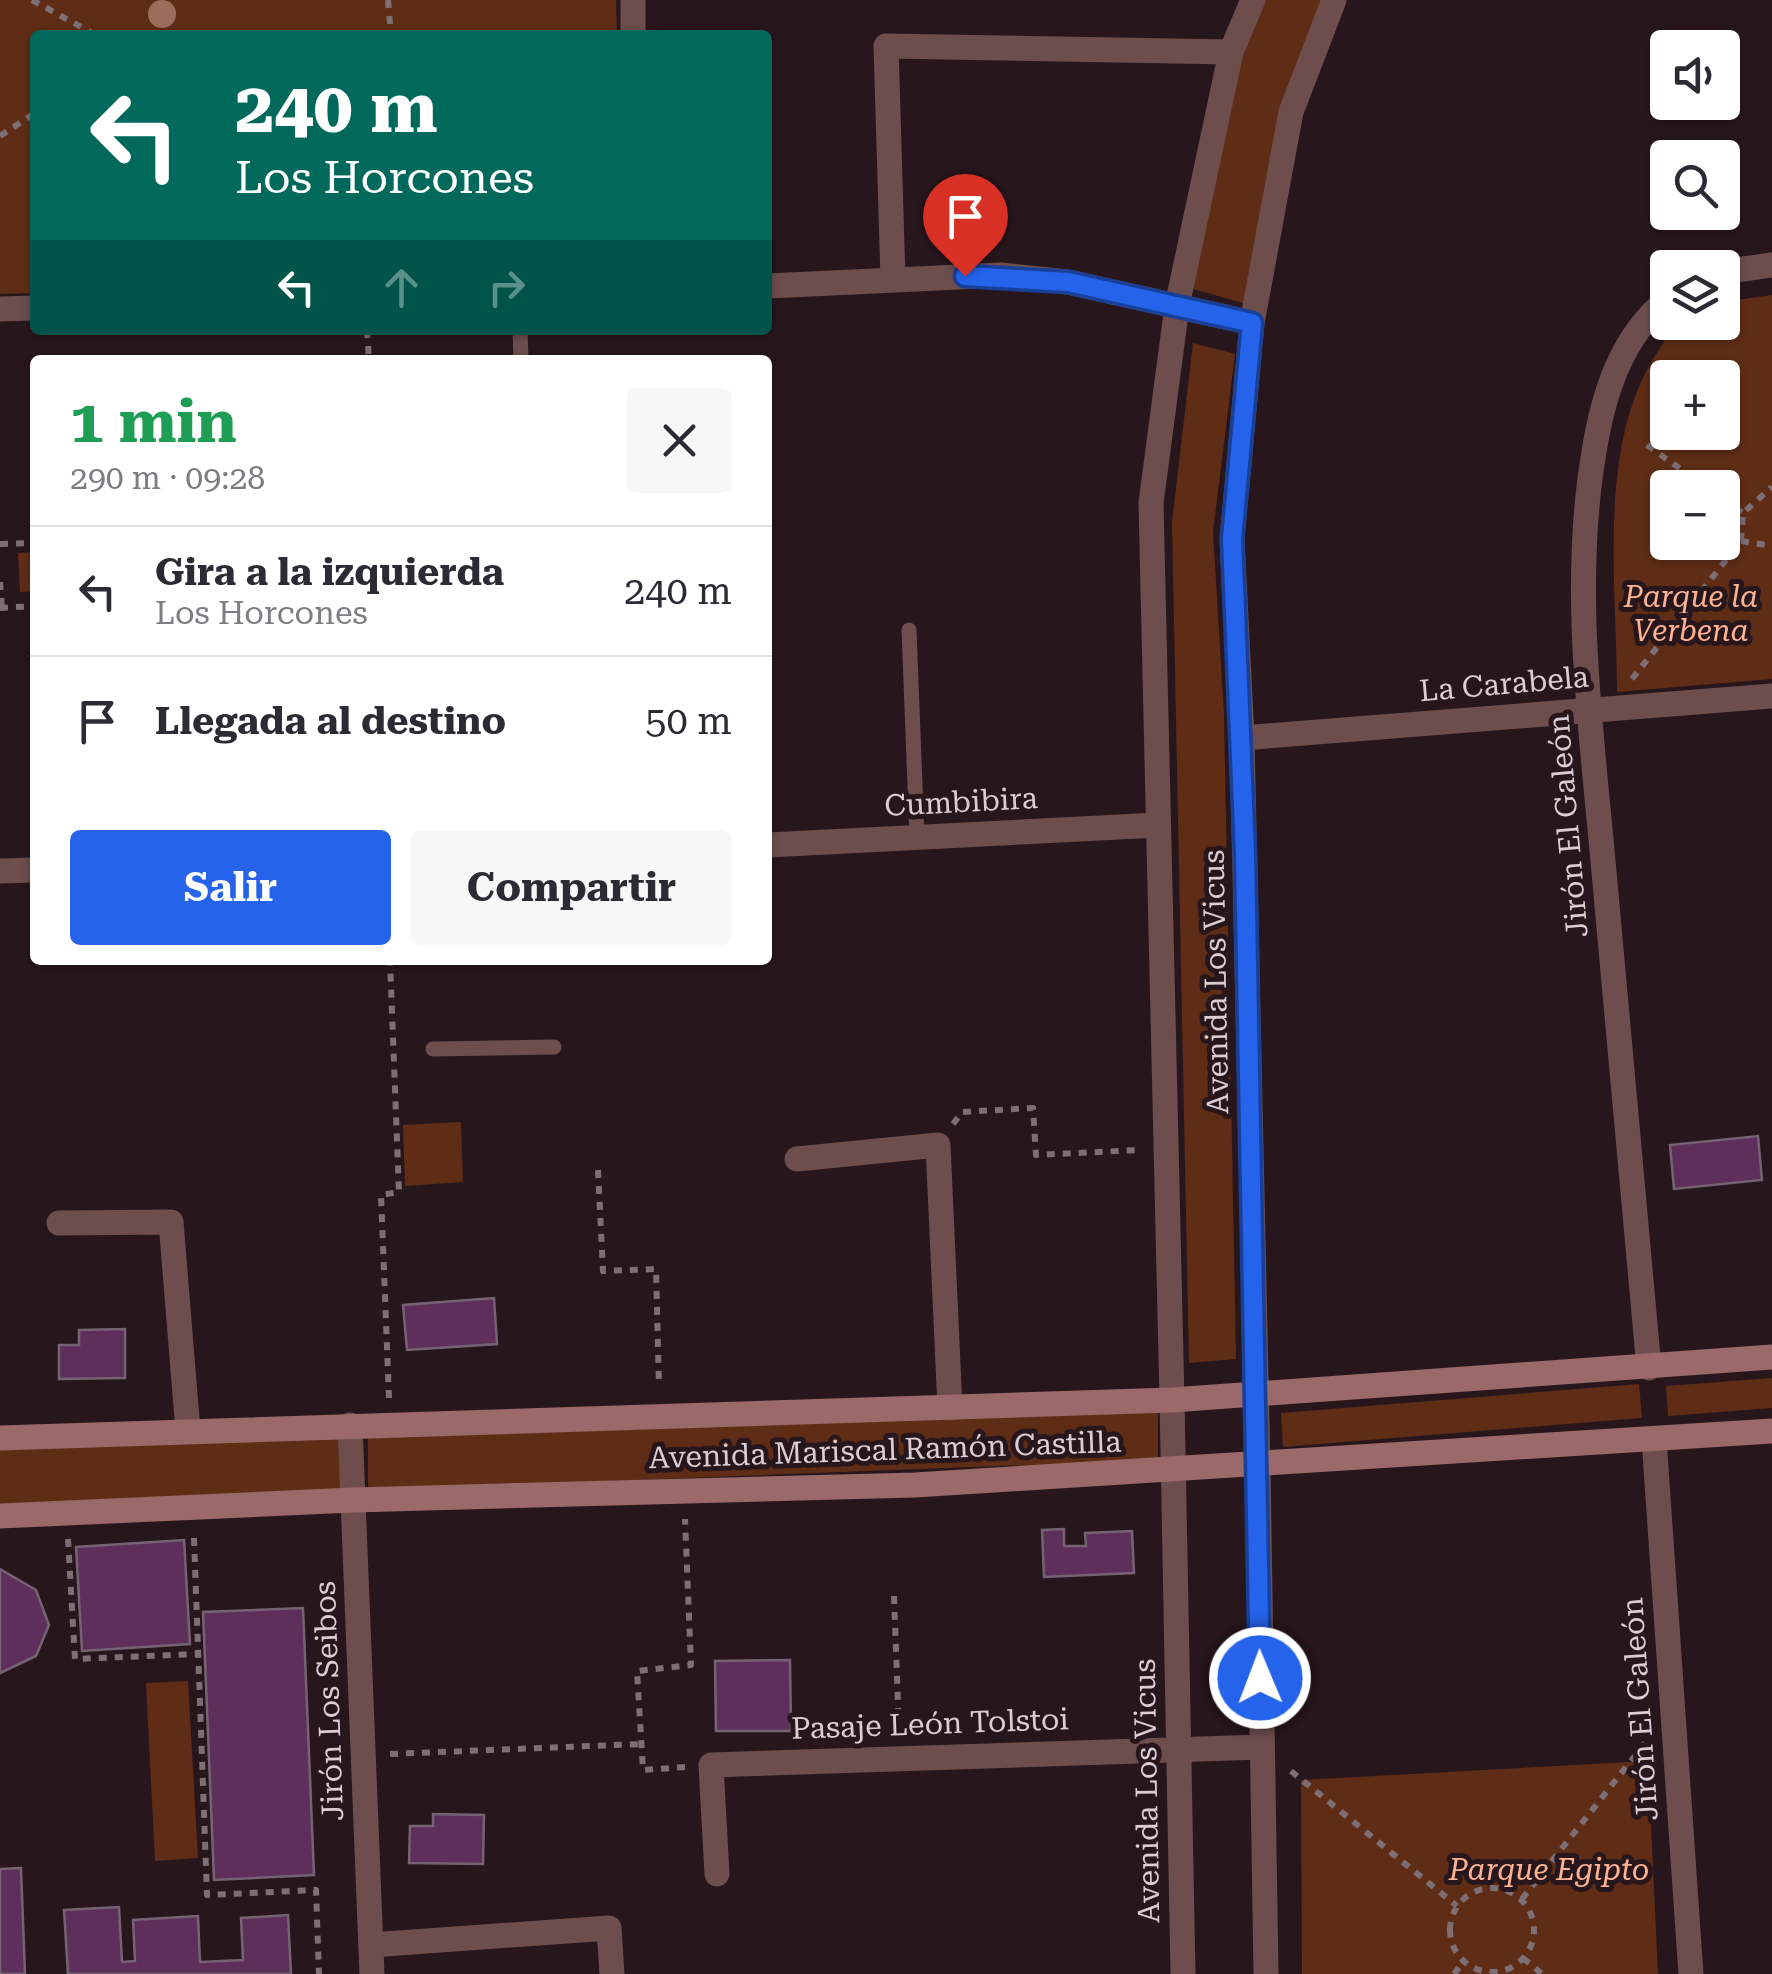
<!DOCTYPE html>
<html lang="es">
<meta charset="utf-8">
<style>
body{margin:0;font-family:"Roboto Serif",serif;background:#f7f7f7;color:#2b2b33;height:100vh;display:flex;flex-direction:column;font-size:38px;white-space:nowrap}
*{box-sizing:border-box;margin:0}
p{font-size:32px;color:#7c7c81}
.icon{flex:none;width:55px;height:55px;fill:none;stroke:currentColor;stroke-width:2;stroke-linecap:round;stroke-linejoin:round}
.map{position:relative;flex:1;overflow:hidden}
.sheet{position:absolute;left:30px;top:355px;width:742px;height:610px;display:flex;flex-direction:column;background:#fff;border-radius:10px;box-shadow:0 2px 8px #0004}
.sheet>*{flex:none}
.guide{position:absolute;left:30px;top:30px;width:742px;height:305px;border-radius:10px;box-shadow:0 2px 8px #0004;background:#00695c;color:#fff;overflow:hidden}
.controls{position:absolute;left:1650px;top:30px;display:grid;gap:20px}
.controls a{display:grid;place-items:center;width:90px;height:90px;border-radius:10px;background:#fff;box-shadow:0 2px 8px #0004;font-size:50px}
.pin{position:absolute;display:grid;place-items:center;width:85px;height:85px;color:#fff;margin:-102px -42px;border-radius:50% 50% 50% 0;rotate:-45deg;box-shadow:0 0 10px #0007}
.pin .icon{rotate:45deg}
.me{position:absolute;width:110px;margin:-55px;rotate:359deg;stroke-linejoin:round;filter:drop-shadow(0 0 8px #0008)}
.turn{display:flex;align-items:center;gap:35px;height:210px;padding:0 40px;font-size:45px}
.turn .icon{width:130px;height:130px;stroke-width:2.5}
.turn b{display:block;font-size:70px;line-height:85px}
.lanes{display:flex;align-items:center;height:95px;padding:0 40px;background:#0003;justify-content:center;gap:50px;direction:ltr}
.lanes .off{opacity:.35}
.round{display:grid;place-items:center;flex:none;width:105px;height:105px;border-radius:10px;background:#f7f7f7}
.head{display:flex;align-items:center;justify-content:space-between;height:170px;padding:0 40px}
h1{font-size:60px;font-weight:700;line-height:75px;color:#1e9e55}
.cta{display:flex;gap:20px;margin-top:auto;padding:20px 40px}
.cta a{flex:1;height:115px;border-radius:10px;background:#2563eb;color:#fff;font-size:40px;font-weight:700;line-height:115px;text-align:center}
.cta a+a{background:#f7f7f7;color:#2b2b33}
ul{padding:0;list-style:none}
li{display:flex;align-items:center;gap:30px;height:130px;padding:0 40px;border-top:2px solid #e1e1e2}
li div{flex:1}
li b{display:block;font-size:38px}
li em{font-style:normal}
.map>svg:first-child{display:block}
</style>
<div class="map">
<svg width="1772" height="1974" viewBox="0 0 1772 1974">
<rect width="100%" height="100%" fill="#28161d"/>
<!-- green -->
<path fill="#5f2d16" fill-rule="evenodd" d="M0 0H616L617 35H35V293L0 294Z
M1263 0H1322L1246 304 1190 288 1239 58Z
M1772 295V679L1617 692C1617 584 1596 445 1658 351 1665 341 1671 328 1684 323 1694 319 1711 322 1722 322L1723 302ZM1668 378H1722V432H1668ZM1668 488H1722V542H1668Z
M1193 343 1235 354 1213 532 1224 714 1236 1359 1189 1363 1172 522Z
M35 552V591L20 592 18 553Z
M461 1122 463 1182 405 1186 403 1125Z
M1772 1378V1408L1668 1416 1666 1386Z
M1639 1384 1642 1418 1283 1447 1281 1413Z
M1158 1412V1460L368 1490V1438Z
M342 1438 343 1489 0 1504V1450Z
M188 1681 198 1858 155 1861 146 1683Z
M1648 1761 1658 1974H1302L1301 1780Z"/>
<!-- building -->
<path fill="#5f2f5b" stroke="#746372" stroke-width="2.5" d="M1758 1136 1762 1180 1674 1189 1670 1145Z
M494 1298 497 1344 407 1350 403 1305Z
M125 1329V1378L59 1379V1345H79V1330Z
M1064 1529V1546H1086L1085 1533 1132 1531 1134 1573 1044 1577 1042 1530Z
M184 1540 190 1644 82 1651 76 1547Z
M0 1569 36 1590 49 1625 36 1656 0 1673Z
M303 1608 314 1875 214 1880 203 1612Z
M790 1660 791 1731H716L715 1661Z
M433 1814 484 1815 483 1864 409 1863 410 1826H433Z
M21 1868 25 1974H0V1869Z
M119 1907 122 1962 135 1961 133 1920 198 1916 200 1962 243 1960 241 1918 288 1915 291 1974H68L64 1910Z"/>
<g fill="none" stroke-linecap="round" stroke-linejoin="round">
<!-- path -->
<path stroke="#7e6f75" stroke-width="6" stroke-dasharray="8 8" stroke-linecap="butt" d="M32 0 92 33
M388 0 391 35
M0 136 35 113
M367 330 369 360
M1647 445 1707 488
M1722 499 1743 513
M1741 541 1772 546
M0 544 35 543
M0 582 2 608
M0 608 35 606
M1632 679 1741 541 1743 513 1772 487
M953 1124 962 1112 1033 1108 1036 1155 1139 1150
M598 1170 603 1271 656 1269 659 1386
M389 1398 381 1195 399 1192 390 960
M194 1538 207 1895 316 1890 319 1974
M68 1539 75 1659 197 1654
M894 1596 899 1731
M390 1754 641 1744
M685 1767 643 1770 637 1671 691 1665 685 1519
M1291 1771 1457 1906
M1450 1930a42 42 0 1 1 84 0a42 42 0 1 1-84 0Z
M1522 1899 1645 1743
M1523 1958 1542 1974
M1454 1974 1464 1961"/>
<!-- service -->
<path stroke="#6d4e4d" stroke-width="15" d="M520 330 521 360
M909 630 917 837
M433 1049 554 1047"/>
<!-- pedestrian -->
<path stroke="#6d4e4d" stroke-width="25" d="M893 279 886 46 1231 52
M371 1945 609 1928 612 1974"/>
<!-- minor -->
<path stroke="#6d4e4d" stroke-width="25" d="M633 0V35
M1722 272 1772 265
M768 286 1001 275 1068 282 1252 323
M0 309 35 308
M1242 738 1772 696
M768 845 1158 825
M0 871 35 870
M797 1159 938 1145 950 1408
M59 1223 171 1222 188 1431
M1649 1368C1633 1199 1618 1030 1603 861 1591 727 1571 586 1594 452 1603 395 1621 336 1668 299
M1172 1400 1151 503 1177 306 1231 52 1253 0
M350 1425 372 1974
M1654 1439 1691 1974
M1258 1467 1242 738 1232 539 1252 323 1291 112 1334 0
M717 1874 711 1765 1262 1747"/>
<!-- tertiary -->
<path stroke="#6d4e4d" stroke-width="25" d="M1172 1400 1183 1974
M1258 1467 1266 1974"/>
<!-- secondary -->
<path stroke="#9b6969" stroke-width="25" d="M0 1438 1172 1400 1772 1357
M0 1516 353 1500 915 1485 1772 1431"/>
</g>
<!-- trees -->
<circle fill="#9e6c5d" cx="162" cy="14" r="14"/>
<g fill="none" stroke-linecap="round" stroke-linejoin="round">
<defs>
<path id="route" d="M965 276 1068 282 1252 323 1232 539 1245 854 1260 1678"/>
</defs>
<!-- route casing -->
<use href="#route" stroke="#184099" stroke-width="25"/>
<!-- route -->
<use href="#route" stroke="#2563eb" stroke-width="18"/>
</g>
<g text-anchor="middle" stroke-width="10" stroke-linejoin="round" paint-order="stroke">
<!-- park labels -->
<g font-size="30" font-style="italic" fill="#ffb392" stroke="#28161d">
<text x="1691" y="607">Parque la<tspan x="1691" dy="34">Verbena</tspan></text>
<text x="1549" y="1880">Parque Egipto</text>
</g>
<!-- street labels -->
<g font-size="30" fill="#dbced3" stroke="#28161d">
<text transform="translate(1504 684) rotate(-5)" y="10">La Carabela</text>
<text transform="translate(961 802) rotate(-3)" y="10">Cumbibira</text>
<text transform="translate(1568 826) rotate(-95)" y="10">Jirón El Galeón</text>
<text transform="translate(1216 982) rotate(-91)" y="10">Avenida Los Vicus</text>
<text transform="translate(885 1450) rotate(-2)" y="10">Avenida Mariscal Ramón Castilla</text>
<text transform="translate(329 1701) rotate(-92)" y="10">Jirón Los Seibos</text>
<text transform="translate(1640 1709) rotate(-94)" y="10">Jirón El Galeón</text>
<text transform="translate(930 1724) rotate(-2)" y="10">Pasaje León Tolstoi</text>
<text transform="translate(1147 1791) rotate(-91)" y="10">Avenida Los Vicus</text>
</g>
</g>
</svg>
<div class="controls">
<a><svg class="icon" aria-label="sound" viewBox="0 0 24 24"><path d="M4 9h4l5-4v14l-5-4H4zM17 9q2 3 0 6"/></svg></a>
<a><svg class="icon" aria-label="search" viewBox="0 0 24 24"><circle cx="10" cy="10" r="6"/><path d="M15 15l6 6"/></svg></a>
<a><svg class="icon" aria-label="layers" viewBox="0 0 24 24"><path d="M12 4l9 5-9 5-9-5zM3 14l9 5 9-5"/></svg></a>
<a>+</a>
<a>−</a>
</div>
<div class="pin" style="left:965px;top:276px;background:#d93025"><svg class="icon" aria-label="arrive" viewBox="0 0 24 24"><path d="M6 21V4h12l-3 4 3 4H6"/></svg></div>
<svg class="me" style="left:1260px;top:1678px" viewBox="-20 -20 40 40"><circle r="17" fill="#2563eb" stroke="#fff" stroke-width="3"/><path d="M0-11L8 9 0 5-8 9z" fill="#fff"/></svg>
<div class="guide">
<div class="turn"><svg class="icon" aria-label="left" viewBox="0 0 24 24"><path d="M17 20v-9H6M10 6l-5 5 5 5"/></svg><div><b>240 m</b>Los Horcones</div></div>
<div class="lanes"><svg class="icon" aria-label="left" viewBox="0 0 24 24"><path d="M17 20v-9H6M10 6l-5 5 5 5"/></svg><svg class="icon off" aria-label="ahead" viewBox="0 0 24 24"><path d="M12 20V5M6 11l6-6 6 6"/></svg><svg class="icon off" aria-label="right" viewBox="0 0 24 24"><path d="M7 20v-9h11M14 6l5 5-5 5"/></svg></div>
</div>
<section class="sheet">
<div class="head"><div><h1>1 min</h1><p>290 m · 09:28</p></div><a class="round"><svg class="icon" aria-label="close" viewBox="0 0 24 24"><path d="M6 6l12 12M18 6L6 18"/></svg></a></div>
<ul>
<li><svg class="icon" aria-label="left" viewBox="0 0 24 24"><path d="M17 20v-9H6M10 6l-5 5 5 5"/></svg><div><b>Gira a la izquierda</b><p>Los Horcones</p></div><em>240 m</em></li>
<li><svg class="icon" aria-label="arrive" viewBox="0 0 24 24"><path d="M6 21V4h12l-3 4 3 4H6"/></svg><div><b>Llegada al destino</b></div><em>50 m</em></li>
</ul>
<div class="cta"><a>Salir</a><a>Compartir</a></div>
</section>
</div>
